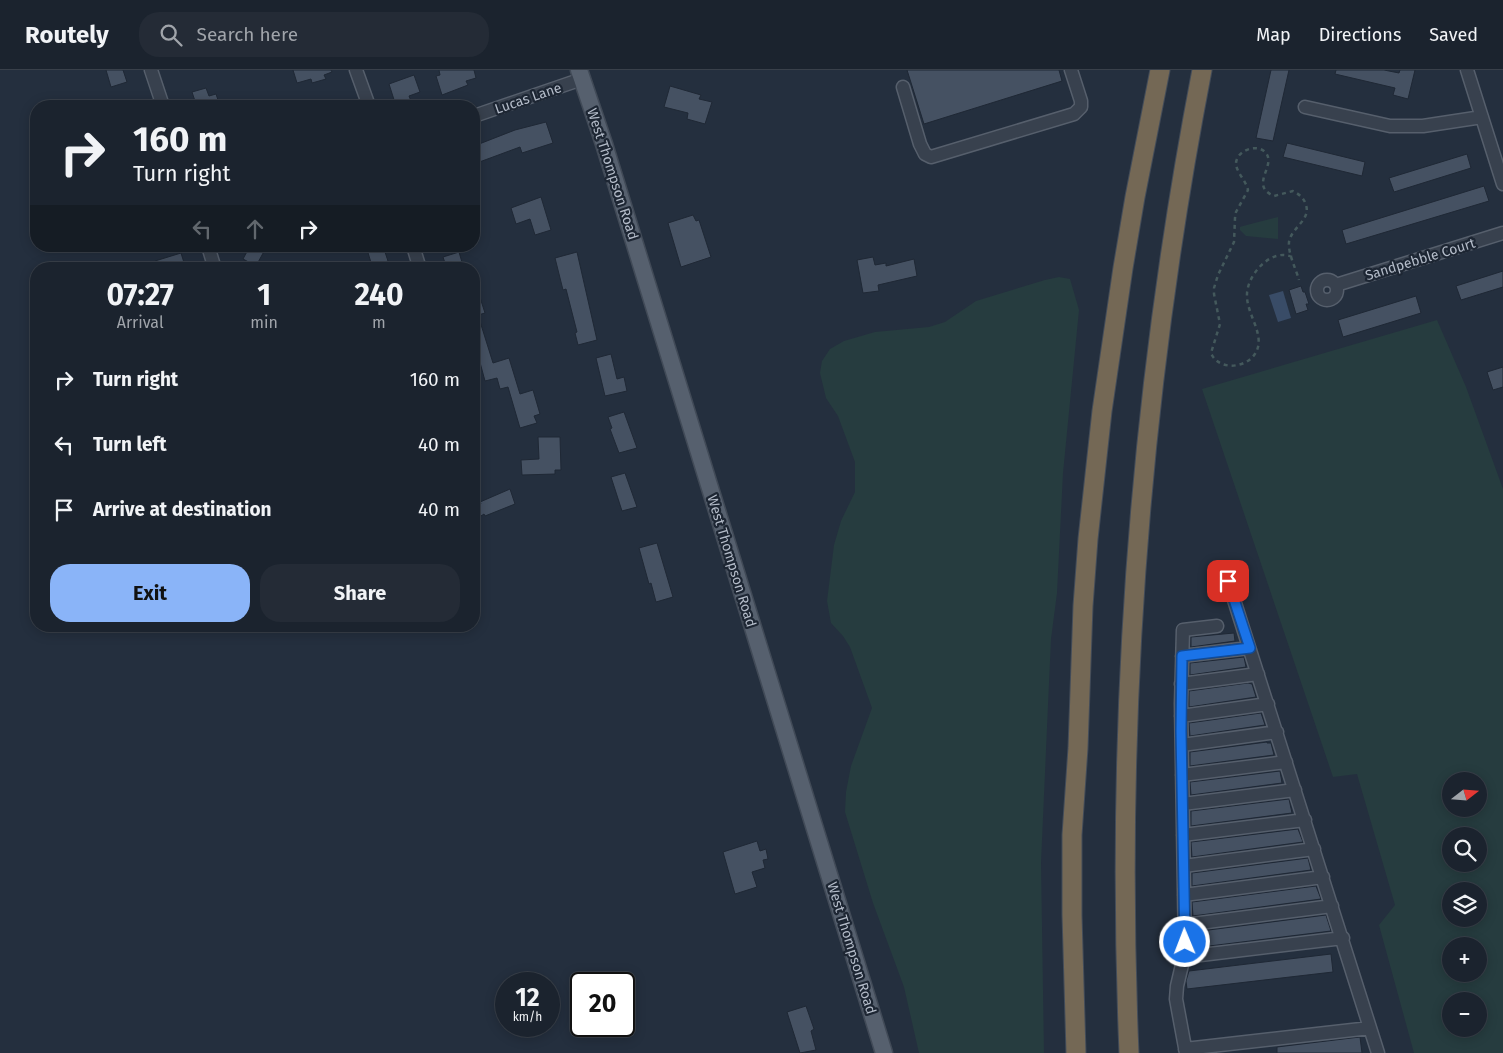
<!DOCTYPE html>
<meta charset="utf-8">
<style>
body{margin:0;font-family:"Fira Sans",sans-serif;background:#242b36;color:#f1f3f6;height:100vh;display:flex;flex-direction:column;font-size:19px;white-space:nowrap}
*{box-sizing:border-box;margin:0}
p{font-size:16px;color:#a0a4aa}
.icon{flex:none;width:28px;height:28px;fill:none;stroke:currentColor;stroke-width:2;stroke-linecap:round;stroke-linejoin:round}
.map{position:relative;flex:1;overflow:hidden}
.panel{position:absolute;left:30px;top:192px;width:450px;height:370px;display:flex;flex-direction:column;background:#1b232e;border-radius:20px;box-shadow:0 2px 12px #0003,0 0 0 1px #39404a}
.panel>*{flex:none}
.banner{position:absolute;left:30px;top:30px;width:450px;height:152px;border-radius:20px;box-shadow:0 2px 12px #0003,0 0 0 1px #39404a;background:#1b232e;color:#f1f3f6;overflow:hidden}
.needle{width:32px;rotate:73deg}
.fabs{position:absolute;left:1442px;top:702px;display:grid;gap:10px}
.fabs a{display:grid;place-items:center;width:45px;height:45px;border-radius:50%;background:#1b232e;box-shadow:0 2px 12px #0003,0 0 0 1px #39404a;font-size:25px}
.speed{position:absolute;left:495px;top:902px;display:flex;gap:10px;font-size:25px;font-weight:700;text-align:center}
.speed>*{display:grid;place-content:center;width:65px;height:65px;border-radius:50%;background:#1b232e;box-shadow:0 2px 12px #0003,0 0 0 1px #39404a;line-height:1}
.speed small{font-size:12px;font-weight:400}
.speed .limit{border:2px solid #111;border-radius:8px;background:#fff;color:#111}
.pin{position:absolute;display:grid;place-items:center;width:42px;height:42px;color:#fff;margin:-21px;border-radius:10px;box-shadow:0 2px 8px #0006}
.me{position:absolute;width:55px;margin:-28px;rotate:359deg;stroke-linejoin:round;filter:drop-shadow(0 0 4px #0008)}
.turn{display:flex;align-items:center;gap:18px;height:105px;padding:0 20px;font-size:22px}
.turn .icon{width:65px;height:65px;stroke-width:2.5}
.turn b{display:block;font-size:35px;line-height:42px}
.lanes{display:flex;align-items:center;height:48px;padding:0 20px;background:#0003;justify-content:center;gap:25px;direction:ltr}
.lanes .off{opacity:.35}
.eta{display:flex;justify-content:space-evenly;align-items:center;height:85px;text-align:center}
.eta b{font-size:30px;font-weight:700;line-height:35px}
.cta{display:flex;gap:10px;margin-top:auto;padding:10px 20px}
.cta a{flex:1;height:58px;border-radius:20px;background:#8ab4f8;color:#111;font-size:20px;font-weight:700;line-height:58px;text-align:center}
.cta a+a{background:#242b36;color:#f1f3f6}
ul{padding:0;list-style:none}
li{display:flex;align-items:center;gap:15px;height:65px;padding:0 20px}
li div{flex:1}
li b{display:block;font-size:19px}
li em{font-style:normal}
header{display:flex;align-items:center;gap:30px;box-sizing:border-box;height:70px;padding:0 25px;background:#1b232e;border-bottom:1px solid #39404a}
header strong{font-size:24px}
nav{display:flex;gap:28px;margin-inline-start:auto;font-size:18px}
.search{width:350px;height:45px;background:#242b36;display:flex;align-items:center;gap:12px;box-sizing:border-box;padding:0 18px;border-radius:20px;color:#a0a4aa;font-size:19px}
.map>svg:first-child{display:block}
</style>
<header>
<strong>Routely</strong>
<div class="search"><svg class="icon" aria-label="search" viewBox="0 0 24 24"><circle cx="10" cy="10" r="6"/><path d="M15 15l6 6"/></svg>Search here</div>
<nav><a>Map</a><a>Directions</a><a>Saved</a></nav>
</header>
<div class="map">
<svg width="1503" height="983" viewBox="0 0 1503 983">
<rect width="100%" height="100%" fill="#242f3e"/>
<!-- green -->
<path fill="#263c3f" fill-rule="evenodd" d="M1278 147V169L1246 166 1240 160V157L1243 156Z
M1059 207 1070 209 1079 240 1063 403 1057 523 1051 569 1048 635 1041 793 1044 983H919L904 917 873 833 845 742 846 722 851 696 872 638 850 577 843 566 831 553 827 531 834 475 841 451 855 422V392L838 346 826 328 820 303 822 291 830 279 844 271 875 262 929 257 945 252 976 231 1045 210Z
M1437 250 1466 317 1503 419V983H1414L1379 855 1395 835 1357 704 1333 707 1202 319ZM1451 711H1479V739H1451ZM1451 766H1479V794H1451ZM1451 821H1479V849H1451ZM1451 876H1479V904H1451ZM1451 931H1479V959H1451Z"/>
<!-- water -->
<path fill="#394c67" d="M1283 221 1291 248 1278 252 1269 225Z"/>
<!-- building -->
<path fill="#455162" stroke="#1f2835" d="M106 0H123L127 12 111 17Z
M293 0H331L332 2 324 5 326 9 312 13 311 9 297 13Z
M439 0H474L476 8 466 11 468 15 442 25 436 6 440 5Z
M907 0H1059L1062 11 924 54Z
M1271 0H1289L1273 71 1256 68Z
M1336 0H1384L1399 3 1400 0H1415L1408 29 1393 25 1395 18 1335 4Z
M414 5 420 22 409 26 413 36H396L389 14Z
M670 16 701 25 699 29 712 32 705 54 687 49 688 43 664 37Z
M206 18 209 26 216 24 220 36H185V34L195 31 192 22Z
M546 52 553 73 522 83 520 77 474 94V76L515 60Z
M1287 73 1365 92 1362 106 1283 87Z
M1467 84 1471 98 1394 122 1389 108Z
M1484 116 1489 131 1346 174 1342 160Z
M541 127 551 160 535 165 530 149 516 154 511 138Z
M693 145 696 151 699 150 711 187 681 197 668 153Z
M250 176H267L256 196 243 189Z
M366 176H383L388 191 372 196Z
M459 182 464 199H447L443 187Z
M577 182 597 270 578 275 575 263 577 262 566 219 563 220 555 188Z
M181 183 186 199H157L155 191Z
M873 187 875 195 886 193V196L914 189 917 206 878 215 879 221 863 223 857 190Z
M1503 201V217L1461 230 1456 216Z
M474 215H476L485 243 478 245 493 293 509 288 520 324 533 320 540 344 534 346 537 353 520 358 508 317 500 319 497 308 485 311 478 285 474 286Z
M1301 216 1303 222H1305L1309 234H1306L1308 240 1296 244 1289 220Z
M1416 226 1421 243 1343 267 1338 250Z
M611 284 617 309 624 307 627 321 605 326 596 288Z
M1503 297V317L1493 320 1487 302Z
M624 342 637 378 619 383 610 359 612 358 608 347Z
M538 367H560L561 400H555V404L522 405 521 390 539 389Z
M625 403 637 437 622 441 611 407Z
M510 419 515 434 485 446 484 444 481 446 477 435 481 434 480 432Z
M657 473 673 527 656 532 651 513 649 514 639 478Z
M1234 563 1235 571 1191 577V567Z
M1244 587 1246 597 1190 605V593Z
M1248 613 1252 614 1256 627 1189 637V621Z
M1261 643 1265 655 1190 666 1189 653Z
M1267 672V673H1271L1274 685 1190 696V682Z
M1280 701 1282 713 1191 725 1190 712Z
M1289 729 1292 743 1191 756V741Z
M1298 759 1303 772 1192 787 1191 772Z
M757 771 760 781 766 779 768 789 763 790 765 798 752 802 757 817 735 824 723 782Z
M1308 788 1311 800 1192 816V803Z
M1316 816 1321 829 1193 846 1192 832Z
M1326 845 1331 861 1193 878V862Z
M1331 884 1333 902 1187 919 1186 911 1189 901Z
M806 936 814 959 811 961 816 980 800 983 787 942Z
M1360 967 1362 983H1277V977Z"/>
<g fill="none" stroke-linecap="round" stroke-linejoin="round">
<defs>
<path id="minor" d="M151 0 163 36
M356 0 369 36
M1467 0 1503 114
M903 17 920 74 925 84 931 87 1074 44 1081 37V31L1071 0
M1305 37 1390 56H1423L1482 47
M474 46 582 9
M208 176 215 199
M413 176 420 199
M1317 220a10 10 0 1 1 20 0a10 10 0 1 1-20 0Z
M1336 215 1503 163
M1228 511 1378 983
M1182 586 1249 578
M1181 614 1258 604
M1181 646 1268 634
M1182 675 1277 662
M1182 705 1286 692
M1183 734 1295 720
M1183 765 1305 750
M1184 796 1314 779
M1184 825 1323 807
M1184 855 1332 836
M1184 887 1343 868
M1185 979 1370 958
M1186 983 1176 929 1177 916 1185 882 1181 634 1183 560 1217 556"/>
<path id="major" d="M579 0 604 74 884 983"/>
<path id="highway" d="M1076 983 1072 845V765L1078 678 1083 536 1088 469 1102 341 1123 198 1135 127 1160 0
M1129 983C1115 651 1139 326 1202 0"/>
</defs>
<!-- minor casing -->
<use href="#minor" stroke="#565f6c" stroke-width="15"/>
<!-- major casing -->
<use href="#major" stroke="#414a57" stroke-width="19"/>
<!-- highway casing -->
<use href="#highway" stroke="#434c59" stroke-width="21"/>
<!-- path -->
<path stroke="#44595c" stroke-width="2.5" stroke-dasharray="4 4" stroke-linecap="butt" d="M1292 187C1271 177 1246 206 1247 226 1247 243 1262 261 1258 277 1253 298 1219 303 1211 283L1220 254 1214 224V218L1218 205 1234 172 1235 148 1236 142 1248 120C1246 111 1238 104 1236 95 1235 81 1256 73 1265 82 1278 95 1248 115 1274 126L1293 121C1299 124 1304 128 1306 135 1311 150 1291 158 1289 172 1288 184 1296 199 1299 210"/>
<!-- minor -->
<use href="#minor" stroke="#38414e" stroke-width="12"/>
<!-- major -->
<use href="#major" stroke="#56606e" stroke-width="16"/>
<!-- highway -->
<use href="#highway" stroke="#746855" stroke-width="19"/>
</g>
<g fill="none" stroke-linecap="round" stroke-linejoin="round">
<defs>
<path id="route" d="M1185 872 1181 661 1182 586 1250 578 1228 511"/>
</defs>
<!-- route casing -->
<use href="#route" stroke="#114b97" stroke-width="12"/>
<!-- route -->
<use href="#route" stroke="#1a73e8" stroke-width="9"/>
</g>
<g text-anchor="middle" stroke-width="4.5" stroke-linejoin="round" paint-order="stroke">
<!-- street labels -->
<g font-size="14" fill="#b4bcc9" stroke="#1d2633">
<text transform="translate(528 28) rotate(-19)" y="5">Lucas Lane</text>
<text transform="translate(613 104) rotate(72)" y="5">West Thompson Road</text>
<text transform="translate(1420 189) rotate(-17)" y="5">Sandpebble Court</text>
<text transform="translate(732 491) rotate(73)" y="5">West Thompson Road</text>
<text transform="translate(852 878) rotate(73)" y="5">West Thompson Road</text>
</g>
</g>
</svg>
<div class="fabs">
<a><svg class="needle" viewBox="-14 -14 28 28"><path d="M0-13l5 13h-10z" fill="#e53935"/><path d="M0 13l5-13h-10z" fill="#a0a4aa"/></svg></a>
<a><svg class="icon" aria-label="search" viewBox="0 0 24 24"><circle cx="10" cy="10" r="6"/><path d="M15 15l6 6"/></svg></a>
<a><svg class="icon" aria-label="layers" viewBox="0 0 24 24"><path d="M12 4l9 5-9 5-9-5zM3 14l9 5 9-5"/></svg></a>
<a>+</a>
<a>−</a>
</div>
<div class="speed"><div>12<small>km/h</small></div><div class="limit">20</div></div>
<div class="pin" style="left:1228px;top:511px;background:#d93025"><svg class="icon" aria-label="arrive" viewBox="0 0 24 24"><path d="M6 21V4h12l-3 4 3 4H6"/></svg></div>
<svg class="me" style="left:1185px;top:872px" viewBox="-20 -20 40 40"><circle r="17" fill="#1a73e8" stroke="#fff" stroke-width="3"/><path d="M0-11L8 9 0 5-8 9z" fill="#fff"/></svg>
<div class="banner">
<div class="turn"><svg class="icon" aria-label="right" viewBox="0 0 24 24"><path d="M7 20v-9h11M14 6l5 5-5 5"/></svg><div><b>160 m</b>Turn right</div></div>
<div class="lanes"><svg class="icon off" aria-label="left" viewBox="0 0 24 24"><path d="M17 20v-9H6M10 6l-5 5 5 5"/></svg><svg class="icon off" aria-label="ahead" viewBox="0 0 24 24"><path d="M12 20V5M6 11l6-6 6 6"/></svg><svg class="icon" aria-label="right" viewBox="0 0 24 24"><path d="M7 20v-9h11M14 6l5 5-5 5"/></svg></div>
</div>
<section class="panel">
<div class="eta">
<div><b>07:27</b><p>Arrival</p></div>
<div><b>1</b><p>min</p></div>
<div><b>240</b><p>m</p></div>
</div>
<ul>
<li><svg class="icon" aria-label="right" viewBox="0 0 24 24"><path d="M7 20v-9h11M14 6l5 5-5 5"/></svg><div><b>Turn right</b></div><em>160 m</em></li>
<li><svg class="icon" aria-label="left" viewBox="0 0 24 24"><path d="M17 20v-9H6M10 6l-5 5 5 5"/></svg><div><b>Turn left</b></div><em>40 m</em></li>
<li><svg class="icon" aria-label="arrive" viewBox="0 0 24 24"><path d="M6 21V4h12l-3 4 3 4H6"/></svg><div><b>Arrive at destination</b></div><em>40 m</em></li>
</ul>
<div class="cta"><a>Exit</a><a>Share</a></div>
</section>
</div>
